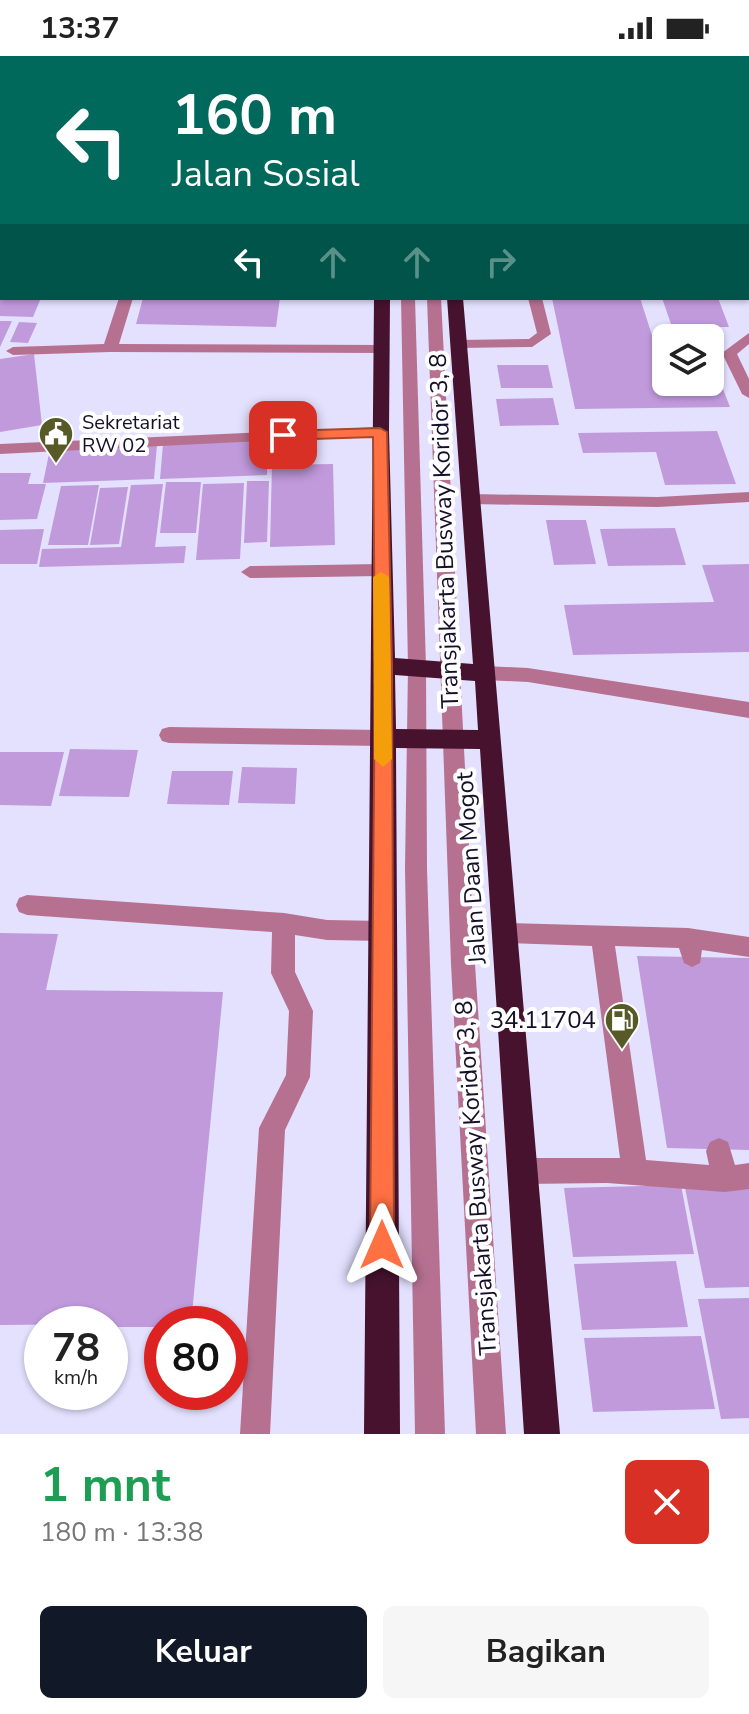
<!DOCTYPE html>
<html lang="id">
<meta charset="utf-8">
<style>
body{margin:0;font-family:"Nunito Sans",sans-serif;background:#f6f6f6;color:#222;height:100vh;display:flex;flex-direction:column;font-size:30px;white-space:nowrap}
*{box-sizing:border-box;margin:0}
p{font-size:26px;color:#767676}
.icon{flex:none;width:44px;height:44px;fill:none;stroke:currentColor;stroke-width:2;stroke-linecap:round;stroke-linejoin:round}
.map{position:relative;height:1378px;overflow:hidden}
.panel{display:flex;flex-direction:column;background:#fff;flex:1}
.panel>*{flex:none}
.top-card{position:absolute;left:0px;top:0px;width:750px;height:244px;box-shadow:0 2px 6px #0004;background:#00695c;color:#fff;overflow:hidden}
.controls{position:absolute;left:652px;top:268px;display:grid;gap:16px}
.controls a{display:grid;place-items:center;width:72px;height:72px;border-radius:12px;background:#fff;box-shadow:0 2px 6px #0004;font-size:40px}
.speed{position:absolute;left:24px;top:1250px;display:flex;gap:16px;font-size:40px;font-weight:700;text-align:center}
.speed>*{display:grid;place-content:center;width:104px;height:104px;border-radius:50%;background:#fff;box-shadow:0 2px 6px #0004;line-height:1}
.speed small{font-size:20px;font-weight:400}
.speed .limit{border:12px solid #d22;background:#fff;color:#111}
.pin{position:absolute;display:grid;place-items:center;width:68px;height:68px;color:#fff;margin:-34px;border-radius:16px;box-shadow:0 4px 12px #0006}
.me{position:absolute;width:88px;margin:-44px;rotate:0deg;stroke-linejoin:round;filter:drop-shadow(0 0 6px #0008)}
.turn{display:flex;align-items:center;gap:28px;height:168px;padding:0 40px;font-size:36px}
.turn .icon{width:104px;height:104px;stroke-width:2.5}
.turn b{display:block;font-size:56px;line-height:68px}
.lanes{display:flex;align-items:center;height:76px;padding:0 40px;background:#0003;justify-content:center;gap:40px;direction:ltr}
.lanes .off{opacity:.35}
.round{display:grid;place-items:center;flex:none;width:84px;height:84px;border-radius:12px;background:#f6f6f6}
.overview{display:flex;align-items:center;justify-content:space-between;height:136px;padding:0 40px}
h1{font-size:48px;font-weight:700;line-height:60px;color:#1e9e55}
.button{display:flex;gap:16px;margin-top:auto;padding:16px 40px}
.button a{flex:1;height:92px;border-radius:12px;background:#111827;color:#fff;font-size:32px;font-weight:700;line-height:92px;text-align:center}
.button a+a{background:#f6f6f6;color:#222}
.status{display:flex;justify-content:space-between;align-items:center;height:56px;padding:0 40px;background:#fff;direction:ltr}
.status svg{height:22px;fill:currentColor}
.map>svg:first-child{display:block}
</style>
<div class="status"><b>13:37</b><svg viewBox="0 0 49 12"><path d="M0 12V9h3v3zM5 12V6h3v6zM10 12V3h3v9zM15 12V0h3v12zM26 1h20v11H26zM47 4h2v5h-2z"/></svg></div>
<div class="map">
<svg width="749" height="1378" viewBox="0 0 749 1378">
<rect width="100%" height="100%" fill="#e4e1ff"/>
<!-- building -->
<path fill="#c19adc" d="M0 242H41L33 261 0 260Z
M143 242H280L276 271 136 268Z
M552 242H640L668 329 721 328 730 351 575 353Z
M662 242H718L729 271H672Z
M0 265H12L0 291Z
M19 266 37 267 28 287 10 286Z
M34 298 42 369 0 376V303Z
M497 309H548L553 332H501Z
M553 342 559 369 500 370 496 343Z
M717 375 736 428 665 429 656 396 583 397 578 377Z
M267 384V419L160 423 163 388Z
M157 389 154 423 43 427 50 393Z
M333 408 335 489 270 491 272 409Z
M0 417H31L28 428H46L37 463 0 464Z
M247 425H269L267 486 244 487Z
M166 426H201L196 477H160Z
M244 427 240 503 196 504 203 428Z
M163 428 155 491 186 490 184 507 39 511 42 493 121 491 131 429Z
M99 429 88 489H48L61 430Z
M128 431 119 488 90 489 100 432Z
M546 464H586L596 508 554 509Z
M675 472 686 509 608 510 600 473Z
M44 473 37 508H0V474Z
M749 508V596L573 599 564 549 714 546 702 509Z
M70 693 138 694 129 741 59 740Z
M0 696H64L51 750 0 749Z
M242 711 297 712 295 748 238 747Z
M172 715H233L229 749 167 748Z
M0 877 58 878 46 934 223 936 191 1268H162V1271H110V1268L0 1269Z
M637 900 749 902V1094L667 1092Z
M749 1126V1231L705 1232 684 1127Z
M681 1129 694 1198 573 1201 564 1132Z
M676 1205 688 1271 582 1274 574 1208Z
M749 1242V1362L721 1363 698 1243Z
M701 1280 715 1353 593 1356 584 1282Z"/>
<g fill="none" stroke-linecap="round" stroke-linejoin="round">
<!-- lane -->
<path fill="#b67191" fill-rule="evenodd" d="M359 0H369L370 2H360Z
M377 0H389L390 2H378Z
M0 7H2V13H0Z
M748 84H749V90H748Z
M0 88H2V94H0Z
M0 123H2V131H0Z
M748 128 749 129V139L748 138Z
M0 181H2V189H0Z
M748 186H749V194H748Z
M119 242H133L119 288 383 289 390 293 383 297 110 296 13 299 6 295 13 291 104 288Z
M401 242H415L426 611 427 813 445 1378H415L405 813 408 611Z
M427 242H441L475 908 506 1378H476L451 908Z
M528 242H542L551 278 532 291 458 292 451 288 458 284 529 283 537 277Z
M749 277V288L737 298 749 323V342L742 338 722 297Z
M749 436V446L658 451 470 448 462 443 470 438 658 441Z
M381 508 390 514 381 520 250 522 241 516 250 510Z
M485 610 528 612 749 646V662L528 626 485 624 476 617Z
M169 671 383 674 390 676 393 682 390 688 383 690 169 687 162 685 159 679 162 673Z
M27 839 284 857 327 864 383 865 391 868 394 875 391 882 383 885 327 884 295 879V916L313 955 310 1021 285 1074 270 1378H240L259 1072 286 1019 289 955 271 917 272 876 27 859 19 856 16 849 19 842Z
M506 867 688 872 749 881V901L702 894 700 907 692 911 684 907 679 892 615 890 646 1104 709 1109 706 1095 710 1086 719 1082 728 1086 735 1109 749 1107V1133L725 1136 607 1127 523 1128 514 1124 510 1115 514 1106 523 1102H620L592 890 506 887 498 884 495 877 498 870Z"/>
<!-- street -->
<path fill="#b67191" fill-rule="evenodd" d="M0 60H2V66H0Z
M380 371 385 373V379L0 398V388Z"/>
<!-- highway -->
<path fill="#46122e" fill-rule="evenodd" d="M337 0H350L351 2H338Z
M401 0H413L414 2H402Z
M374 242H390L389 376 395 602 473 608 447 242H463L560 1378H524L480 693 396 692 400 1378H364ZM395 619 475 625 478 674 396 673Z"/>
</g>
<!-- route -->
<path fill="#ff7043" stroke="#a6492c" stroke-width="2" d="M380 372 387 376 392 610 394 1189 391 1198 382 1202 373 1198 370 1189 375 610 373 381 283 384 276 379 283 375Z"/>
<!-- slow -->
<path fill="#f59e0b" d="M381 516 389 521 392 703 383 711 374 703 373 521Z"/>
<!-- icons -->
<defs>
<symbol id="civic-pin" viewBox="-11 -11 22 30"><path d="M0 17L-7.5 6A9.5 9.5 0 1 1 7.5 6Z" fill="#575927" stroke="#fff"/><path d="M-.6-6.5H3V-4.5H.6V-3L4-1V1h2V6H-6V1h2V-1L-.6-3ZM-1.2 2.5V6h2.4V2.5Z" fill="#fff"/></symbol>
<symbol id="fuel-pin" viewBox="-11 -11 22 30"><path d="M0 17L-7.5 6A9.5 9.5 0 1 1 7.5 6Z" fill="#575927" stroke="#fff"/><path d="M-5.5-6h7V0h2V4h1.3V-2.5L3-4.5l.8-.8L6-3V5H2.5V1h-1V6h-7ZM-4.2-4.7v3.2H.2V-4.7Z" fill="#fff"/></symbol>
</defs>
<g fill-rule="evenodd">
<use href="#civic-pin" x="36" y="358" width="40" height="54"/>
<use href="#fuel-pin" x="602" y="944" width="40" height="54"/>
</g>
<g text-anchor="middle" stroke-width="8" stroke-linejoin="round" paint-order="stroke">
<!-- far-poi labels -->
<g font-size="20" fill="#150f29" stroke="#fff" text-anchor="start">
<text x="82" y="373">Sekretariat<tspan x="82" dy="23">RW 02</tspan></text>
</g>
<!-- street labels -->
<g font-size="24" fill="#150f29" stroke="#fff">
<text transform="translate(444 475) rotate(-92)" y="8">Transjakarta Busway Koridor 3, 8</text>
<text transform="translate(471 812) rotate(-94)" y="8">Jalan Daan Mogot</text>
<text transform="translate(476 1122) rotate(-94)" y="8">Transjakarta Busway Koridor 3, 8</text>
</g>
<!-- poi labels -->
<g font-size="24" fill="#150f29" stroke="#fff" text-anchor="end">
<text x="596" y="972">34.11704</text>
</g>
</g>
</svg>
<div class="controls">
<a><svg class="icon" aria-label="layers" viewBox="0 0 24 24"><path d="M12 4l9 5-9 5-9-5zM3 14l9 5 9-5"/></svg></a>
</div>
<div class="speed"><div>78<small>km/h</small></div><div class="limit">80</div></div>
<div class="pin" style="left:283px;top:379px;background:#d93025"><svg class="icon" aria-label="arrive" viewBox="0 0 24 24"><path d="M6 21V4h12l-3 4 3 4H6"/></svg></div>
<svg class="me" style="left:382px;top:1189px" viewBox="-20 -20 40 40"><path d="M0-17L14 15 0 8-14 15z" fill="#ff7043" stroke="#fff" stroke-width="4"/></svg>
<div class="top-card">
<div class="turn"><svg class="icon" aria-label="left" viewBox="0 0 24 24"><path d="M17 20v-9H6M10 6l-5 5 5 5"/></svg><div><b>160 m</b>Jalan Sosial</div></div>
<div class="lanes"><svg class="icon" aria-label="left" viewBox="0 0 24 24"><path d="M17 20v-9H6M10 6l-5 5 5 5"/></svg><svg class="icon off" aria-label="ahead" viewBox="0 0 24 24"><path d="M12 20V5M6 11l6-6 6 6"/></svg><svg class="icon off" aria-label="ahead" viewBox="0 0 24 24"><path d="M12 20V5M6 11l6-6 6 6"/></svg><svg class="icon off" aria-label="right" viewBox="0 0 24 24"><path d="M7 20v-9h11M14 6l5 5-5 5"/></svg></div>
</div>
</div>
<section class="panel">
<div class="overview"><div><h1>1 mnt</h1><p>180 m · 13:38</p></div><a class="round" style="background:#d93025;color:#fff"><svg class="icon" aria-label="close" viewBox="0 0 24 24"><path d="M6 6l12 12M18 6L6 18"/></svg></a></div>
<div class="button"><a>Keluar</a><a>Bagikan</a></div>
</section>
